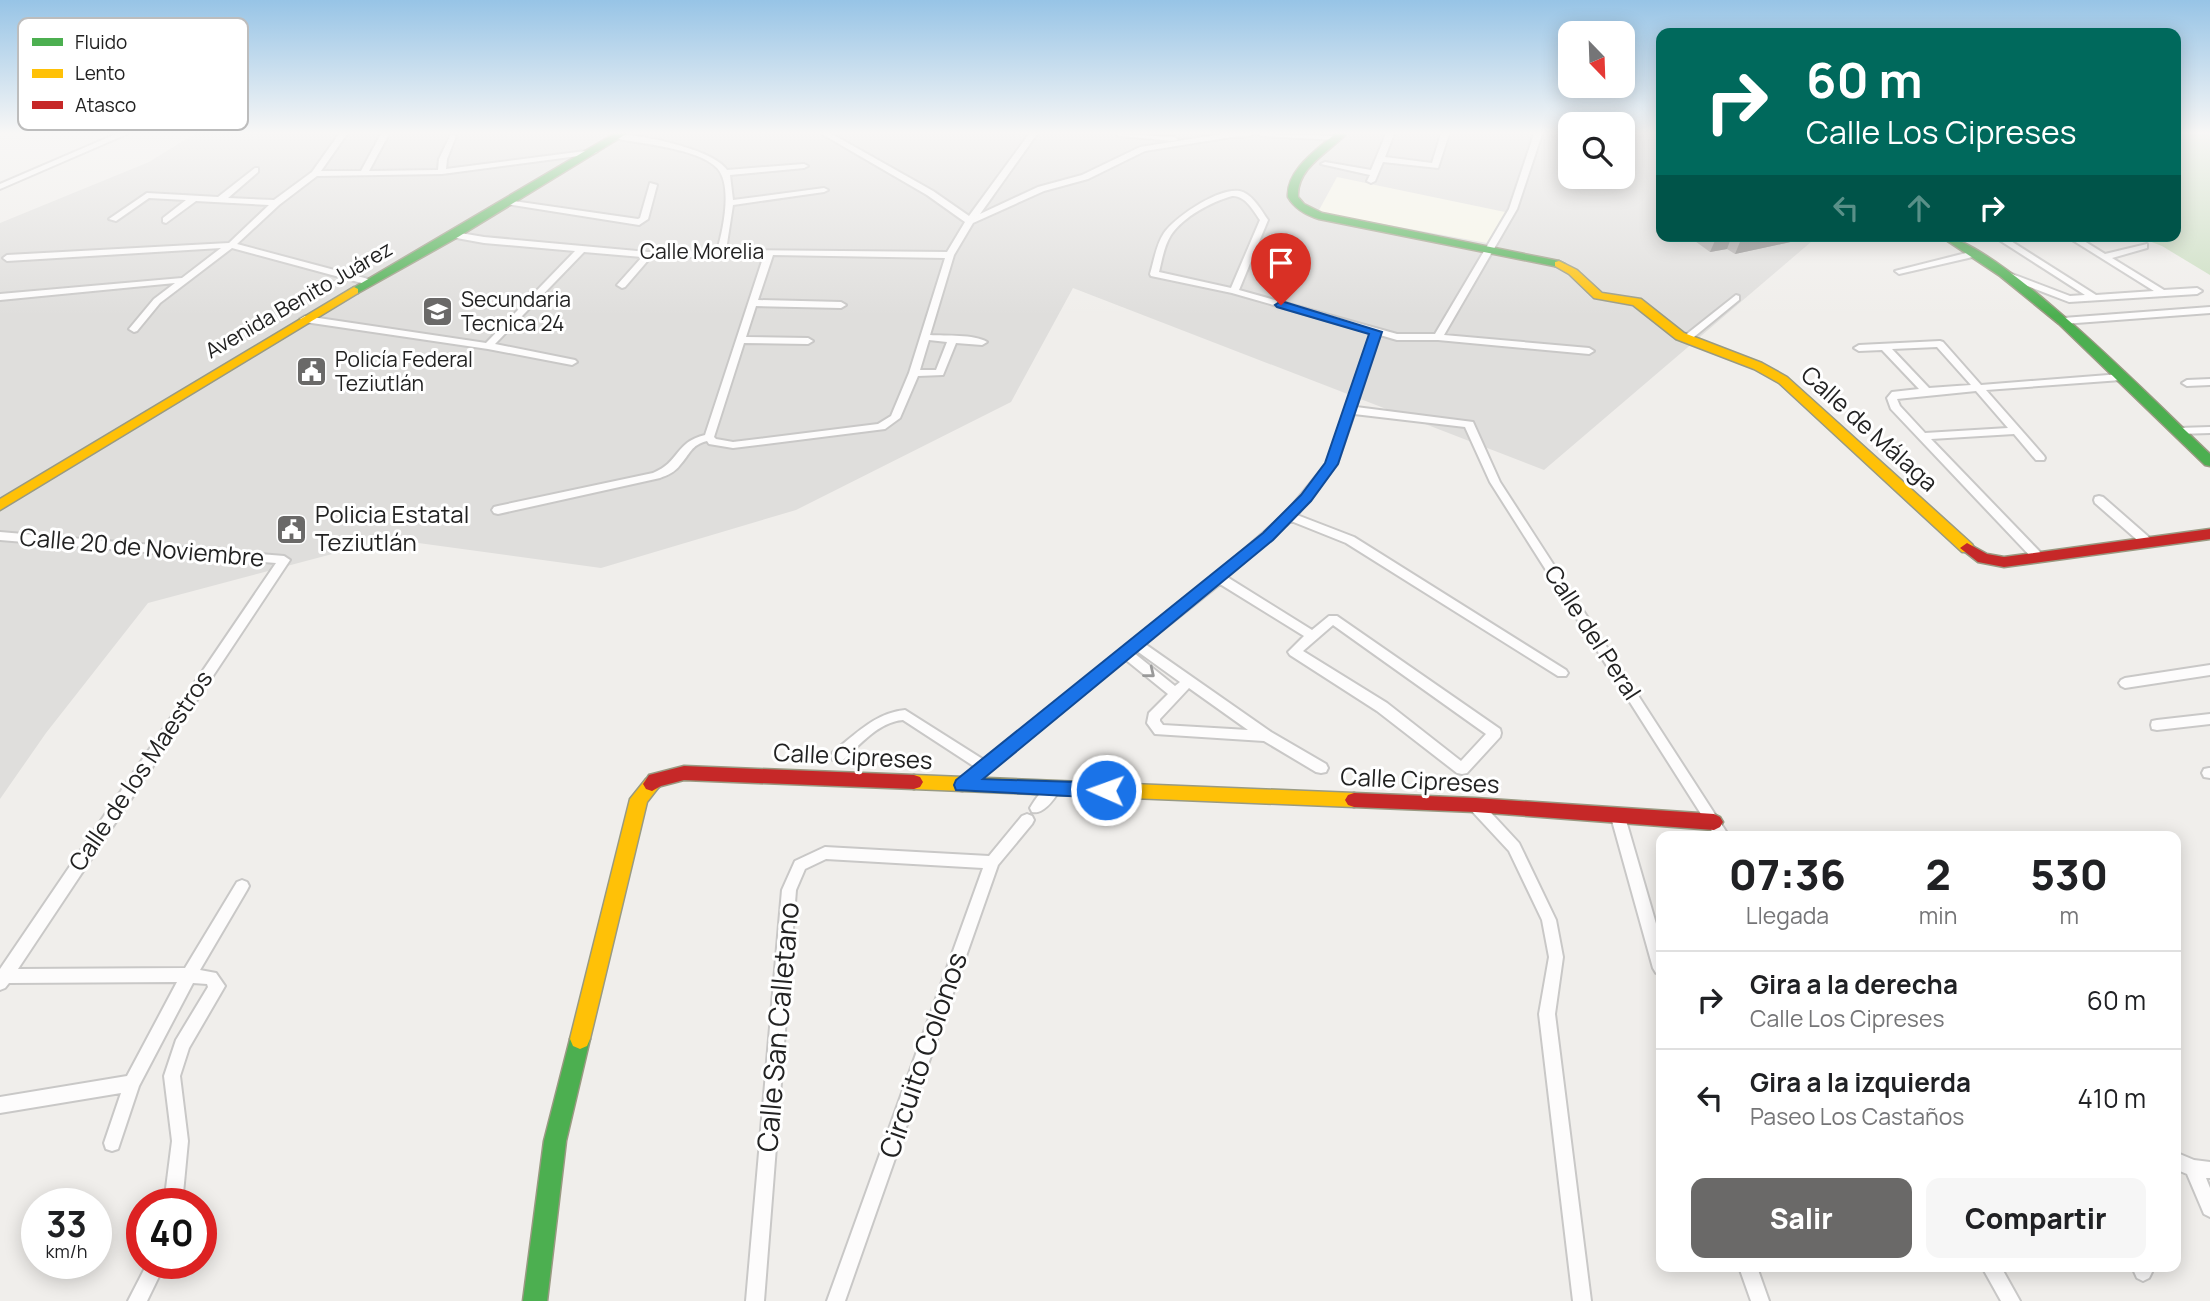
<!DOCTYPE html>
<html lang="es">
<meta charset="utf-8">
<style>
body{margin:0;font-family:Manrope,sans-serif;background:#f6f6f6;color:#202124;height:100vh;display:flex;flex-direction:column;font-size:26px;white-space:nowrap}
*{box-sizing:border-box;margin:0}
p{font-size:23px;color:#757577}
.icon{flex:none;width:38px;height:38px;fill:none;stroke:currentColor;stroke-width:2;stroke-linecap:round;stroke-linejoin:round}
.map{position:relative;flex:1;overflow:hidden}
.side{position:absolute;left:1656px;top:831px;width:525px;height:441px;display:flex;flex-direction:column;background:#fff;border-radius:14px;box-shadow:0 4px 18px #0003}
.side>*{flex:none}
.guide{position:absolute;left:1656px;top:28px;width:525px;height:214px;border-radius:14px;box-shadow:0 4px 18px #0003;background:#00695c;color:#fff;overflow:hidden}
.needle{width:46px;rotate:157deg}
.controls{position:absolute;left:1558px;top:21px;display:grid;gap:14px}
.controls a{display:grid;place-items:center;width:77px;height:77px;border-radius:14px;background:#fff;box-shadow:0 4px 18px #0003;font-size:35px}
.speed{position:absolute;left:21px;top:1188px;display:flex;gap:14px;font-size:35px;font-weight:700;text-align:center}
.speed>*{display:grid;place-content:center;width:91px;height:91px;border-radius:50%;background:#fff;box-shadow:0 4px 18px #0003;line-height:1}
.speed small{font-size:18px;font-weight:400}
.speed .limit{border:10px solid #d22;background:#fff;color:#111}
.pin{position:absolute;display:grid;place-items:center;width:60px;height:60px;color:#fff;margin:-72px -30px;border-radius:50% 50% 50% 0;rotate:-45deg;box-shadow:0 0 7px #0007}
.pin .icon{rotate:45deg}
.me{position:absolute;width:77px;margin:-38px;rotate:272deg;stroke-linejoin:round;filter:drop-shadow(0 0 5px #0008)}
.turn{display:flex;align-items:center;gap:24px;height:147px;padding:0 35px;font-size:32px}
.turn .icon{width:91px;height:91px;stroke-width:2.5}
.turn b{display:block;font-size:49px;line-height:60px}
.lanes{display:flex;align-items:center;height:66px;padding:0 35px;background:#0003;justify-content:center;gap:35px;direction:ltr}
.lanes .off{opacity:.35}
.eta{display:flex;justify-content:space-evenly;align-items:center;height:119px;text-align:center}
.eta b{font-size:42px;font-weight:800;line-height:49px}
.cta{display:flex;gap:14px;margin-top:auto;padding:14px 35px}
.cta a{flex:1;height:80px;border-radius:14px;background:#6a6968;color:#fff;font-size:28px;font-weight:800;line-height:80px;text-align:center}
.cta a+a{background:#f6f6f6;color:#202124}
ul{padding:0;list-style:none}
li{display:flex;align-items:center;gap:21px;height:98px;padding:0 35px;border-top:2px solid #e0e0e0}
li div{flex:1}
li b{display:block;font-size:26px}
li em{font-style:normal}
.map>svg:first-child{display:block}
</style>
<div class="map">
<svg width="2210" height="1301" viewBox="0 0 2210 1301">
<rect width="100%" height="100%" fill="#f0eeeb"/>
<!-- residential -->
<path fill="#dfdedc" d="M194 134H1570V177H1622V134H1661V236H1818L1544 470 1073 288 1011 402 796 510 601 568 389 539 148 603 46 733 0 799V223L149 162Z"/>
<!-- education -->
<path fill="#f8f7e8" d="M1337 177 1505 212 1487 243 1318 212Z"/>
<!-- forest -->
<path fill="#cbdec1" d="M2175 134H2210V275L2162 246 2136 236H2175Z"/>
<g fill="none" stroke-linecap="round" stroke-linejoin="round">
<defs>
<path id="street" d="M116 134H127L0 189V184Z
M339 134H347L321 171H361L381 134H389L369 171 438 170 439 159 451 134 456 136 447 159 446 169 593 150 597 152 593 154 442 174 317 176 279 205 237 244 372 280 374 282 369 285 232 248 160 303 137 331 134 332 129 329 154 299 175 283 0 300V294L182 278 221 248 7 261 3 258 7 255 229 243 269 205 196 201 166 223 163 222V218L186 200 149 198 116 221 109 219 147 193 218 197 255 168H258V172L228 198 274 200 312 172Z
M614 134C639 134 714 149 727 170L804 164 808 166 804 168 730 175 733 200 824 188 828 190 824 192 733 205 726 250 947 252 965 222 927 195 822 134H832L933 191 969 216 1029 134H1037L980 214 1038 187 1082 175 1140 147 1222 134H1253L1249 136 1232 137 1145 151 1088 179 1044 191 973 223 954 255 930 335C946 336 974 334 987 342L982 345 956 343 943 375 918 376 900 418 885 429 733 448 709 444 707 441C691 445 690 454 680 465 675 472 668 475 660 478L498 514 494 513 492 510 494 507 498 506 653 473C680 462 675 442 705 435L764 255 650 258 625 287 622 288 617 285 642 257 584 252 495 344 575 360 577 362 572 365 488 349 305 322 300 319 305 316 486 343 575 251 484 243 451 237V233L454 232 484 237 648 252 717 251C723 230 733 185 717 168 698 148 641 144 614 138ZM773 255 945 258 909 373 891 416 878 424 733 442 716 439 714 437 744 343 808 344 813 341 808 338 746 337 756 306 841 308 846 305 841 302 758 300ZM929 340 947 342 936 370H920Z
M1116 134 1174 137 1178 139 1174 141 1120 136Z
M1258 134 1337 136 1341 138 1337 140 1262 136Z
M1386 134H1394L1385 157 1432 163 1441 134H1449L1438 168 1383 162 1375 181 1371 183 1367 181 1370 175 1321 164 1325 162 1371 170Z
M1534 134H1542L1517 209 1444 335 1589 348 1594 351 1589 354 1438 340H1397L1380 335 1356 407 1473 422 1500 482 1729 836H1715L1490 482 1465 427 1354 414 1337 464 1297 515 1354 537 1566 670 1568 673 1566 676H1558L1346 543 1291 521 1227 577 1312 630 1329 616H1337L1500 729 1501 733 1500 737 1467 773 1462 774 1457 773 1377 711 1290 655 1288 652 1304 636 1220 584 1145 644 1271 732 1326 764 1328 768 1326 772 1321 773 1316 772 1264 741 1155 734 1147 723 1149 713 1168 694 1126 660 990 771 962 791 957 789 955 785 957 781 975 767 903 720C878 722 860 745 843 760L838 761 833 760 831 756 833 752C856 734 875 713 905 710L984 760 1215 575 1286 513 1327 463 1371 333 1232 293 1151 276 1150 274C1154 261 1156 245 1164 233 1175 217 1223 184 1243 192 1254 197 1261 210 1268 220L1239 290 1397 334H1435L1509 209ZM1232 196C1245 195 1253 210 1260 220L1231 288 1159 272C1162 260 1164 246 1171 235 1183 217 1211 202 1232 196ZM1333 625 1486 734 1461 761 1387 703 1303 651ZM1137 651 1180 682 1175 686 1134 653ZM1189 688 1248 730 1163 725 1160 721V719Z
M650 183 657 185 648 219 639 225 506 204 502 202 506 200 638 219 640 218Z
M1993 236H2003L2096 295 2154 291 2066 236H2076L2105 254 2147 244V248L2112 258 2164 290 2197 288 2202 291 2197 294 2069 302 2004 277V273L2007 272 2070 296 2085 295Z
M1974 251 1978 254 1977 256 1899 274 1895 271Z
M1736 295 1739 296V300L1689 341H1683V337Z
M2210 307V313L2063 324 2058 321 2063 318Z
M1940 341 1943 342 1981 385 2121 374 2126 377 2121 380 1986 390 2044 456 2045 458 2044 460H2036L2014 434 1931 439 2041 553 2043 556 2041 559H2033L1891 409 1887 398 1892 392 1919 389 1882 350 1859 351 1854 348 1859 345ZM1937 347 1971 385 1929 388 1892 349ZM1976 391 2008 428 1925 433 1900 406 1897 399Z
M2210 379V385L2187 386 2182 383 2187 380Z
M2210 427V433L2178 434 2173 431 2178 428Z
M2099 496 2103 497 2151 539 2153 542 2151 545H2143L2095 503 2094 500 2095 497Z
M0 532 284 556 290 560 18 969 185 968 237 882 242 880 247 882 249 886 247 890 200 970 216 973 225 986 189 1048 180 1076 188 1141 182 1204H164L172 1141 164 1076 176 1040 208 987 207 984 193 983 139 1086 118 1149 112 1151 106 1149 104 1143 121 1093 0 1113V1097L127 1076 177 982 9 983 5 988 0 990V969L276 563 0 540Z
M2210 665V675L2125 688 2121 686 2119 683 2121 680 2125 678Z
M2210 714V724L2157 730 2152 729 2151 725 2152 721 2157 720Z
M2209 768H2210V778L2204 777 2202 773 2204 769Z
M1054 782 1059 784 1061 788C1055 798 1044 815 1032 812L1030 808C1035 799 1045 786 1054 782Z
M1475 799 1480 801 1519 843 1556 920 1563 957 1555 1014 1591 1301H1573L1539 1014 1549 957 1542 920 1509 851 1470 809 1468 805 1470 801Z
M1618 811 1623 813 1625 817 1661 941V975L1656 973 1653 968 1611 817 1613 813Z
M1027 814 1032 816 1034 820 1032 824 998 865 845 1301H827L983 868 826 859 805 869 796 890 764 1301H746L782 890 795 861 825 847 989 856 1022 816Z
M2175 1152 2194 1160 2210 1162V1178H2206L2210 1188V1217L2204 1214 2187 1174 2175 1169Z
M147 1264H165L147 1301H128Z
M1739 1267H1757L1769 1301H1751Z
M1982 1267H2001L2020 1301H2001Z
M2132 1267H2150L2152 1272 2149 1278 2143 1281 2137 1278Z"/>
<path id="fast" d="M614 134H626L458 237 358 293H350L348 291Z
M1335 134H1346C1329 152 1296 168 1298 197L1304 204 1322 213 1559 261 1565 264 1559 267 1319 219C1306 215 1295 209 1288 197 1286 170 1317 150 1335 134Z
M1940 236C1994 236 2164 411 2210 454V466L2205 465 2059 324 2000 276Z
M580 1029 587 1032 590 1039 566 1141 547 1301H523L544 1141 570 1039 573 1032Z"/>
<path id="slow" d="M1559 261 1577 270 1602 293 1641 299 1684 333 1762 363 1787 377 1972 544 1974 548 1972 552H1962L1779 383 1754 369 1676 339 1633 305 1594 298 1569 274 1555 266V262Z
M354 287 358 289V293L0 510V499Z
M914 775 1354 793 1360 795 1363 800 1360 805 1354 807 914 789 908 787 905 782 908 777Z
M652 777 658 779 661 784 647 802 590 1039 587 1046 580 1049 573 1046 570 1039 630 799 646 779Z"/>
<path id="jam" d="M2210 529V539L2004 567 1978 562 1960 548 1967 543 1987 554 2004 557Z
M684 766 914 775 920 777 923 782 920 787 914 789 684 780 661 786 652 791 646 789 643 784 649 775Z
M1354 793 1475 798 1714 814 1720 817 1723 822 1720 827 1714 830 1475 812 1354 807 1348 805 1345 800 1348 795Z"/>
</defs>
<!-- street casing -->
<use href="#street" stroke="#c9c8c7" stroke-width="4"/>
<!-- fast casing -->
<use href="#fast" stroke="#999a82" stroke-width="3"/>
<!-- slow casing -->
<use href="#slow" stroke="#999a82" stroke-width="3"/>
<!-- jam casing -->
<use href="#jam" stroke="#999a82" stroke-width="3"/>
<!-- street -->
<use href="#street" fill="#fdfcfc" fill-rule="evenodd"/>
<!-- fast -->
<use href="#fast" fill="#4caf50" fill-rule="evenodd"/>
<!-- slow -->
<use href="#slow" fill="#ffc107" fill-rule="evenodd"/>
<!-- jam -->
<use href="#jam" fill="#c62828" fill-rule="evenodd"/>
</g>
<!-- wall -->
<path fill="#b9b6b5" d="M1661 205V216L1658 214Z
M1688 236H1818L1735 254 1727 249 1710 252Z"/>
<!-- shaded-wall -->
<path fill="#969493" d="M1717 236H1732L1727 249 1710 252Z
M1746 236H1818L1735 254 1742 237Z"/>
<!-- one-way arrows -->
<defs><path id="oneway-chevron" d="M-2-3.5L2.5 0L-2 3.5" fill="none" stroke-width="1.6" stroke-linecap="round" stroke-linejoin="round" transform="scale(1.75)"/></defs>
<use stroke="#9a9a9a" href="#oneway-chevron" transform="translate(1150 673) rotate(39)"/>
<!-- sky -->
<linearGradient id="sky" x2="0" y2="1"><stop stop-color="#97c4e6"/><stop offset="0.42" stop-color="#f8f7f6"/><stop offset="1" stop-color="#f8f7f6" stop-opacity="0"/></linearGradient>
<rect width="2210" height="316" fill="url(#sky)"/>
<!-- route -->
<path fill="#1a73e8" stroke="#114b97" stroke-width="2" d="M1281 301 1382 332 1338 464 1311 501 1273 540 983 779 1106 783 1112 785 1115 790 1112 795 1106 798 956 790 954 785 956 780 1263 533 1301 495 1325 463 1369 334 1277 307 1275 305Z"/>
<!-- icons -->
<defs>
<symbol id="school-square" viewBox="-11 -11 22 22"><rect x="-9" y="-9" width="18" height="18" rx="4" fill="#6a6968" stroke="#fff"/><path d="M0-5L7-2L0 1L-7-2ZM-4 1L0 2.5L4 1V4Q0 6-4 4Z" fill="#fff"/></symbol>
<symbol id="civic-square" viewBox="-11 -11 22 22"><rect x="-9" y="-9" width="18" height="18" rx="4" fill="#6a6968" stroke="#fff"/><path d="M-.6-6.5H3V-4.5H.6V-3L4-1V1h2V6H-6V1h2V-1L-.6-3ZM-1.2 2.5V6h2.4V2.5Z" fill="#fff"/></symbol>
</defs>
<g fill-rule="evenodd">
<use href="#school-square" x="420" y="294" width="35" height="35"/>
<use href="#civic-square" x="294" y="354" width="35" height="35"/>
<use href="#civic-square" x="274" y="512" width="35" height="35"/>
</g>
<g text-anchor="middle" stroke-width="6" stroke-linejoin="round" paint-order="stroke">
<!-- far-street labels -->
<g font-size="21" fill="#222" stroke="#fff">
<text x="702" y="259">Calle Morelia</text>
<text transform="translate(299 300) rotate(-30)" y="7">Avenida Benito Juárez</text>
</g>
<!-- far-poi labels -->
<g font-size="21" fill="#222" stroke="#fff" text-anchor="start">
<text x="461" y="307">Secundaria<tspan x="461" dy="24">Tecnica 24</tspan></text>
<text x="335" y="367">Policía Federal<tspan x="335" dy="24">Teziutlán</tspan></text>
</g>
<!-- street labels -->
<g font-size="24" fill="#222" stroke="#fff">
<text transform="translate(1869 429) rotate(42)" y="8">Calle de Málaga</text>
<text transform="translate(142 548) rotate(5)" y="8">Calle 20 de Noviembre</text>
<text transform="translate(1592 633) rotate(57)" y="8">Calle del Peral</text>
<text transform="translate(853 757) rotate(3)" y="8">Calle Cipreses</text>
<text transform="translate(141 771) rotate(-56)" y="8">Calle de los Maestros</text>
<text transform="translate(1420 781) rotate(3)" y="8">Calle Cipreses</text>
</g>
<!-- poi labels -->
<g font-size="24" fill="#222" stroke="#fff" text-anchor="start">
<text x="315" y="523">Policia Estatal<tspan x="315" dy="28">Teziutlán</tspan></text>
</g>
<!-- near-street labels -->
<g font-size="28" fill="#222" stroke="#fff">
<text transform="translate(778 1027) rotate(-85)" y="10">Calle San Calletano</text>
<text transform="translate(923 1055) rotate(-71)" y="10">Circuito Colonos</text>
</g>
</g>
<!-- legend -->
<rect x="18" y="18" width="230" height="112" rx="10" fill="#fff" stroke="#bdbdbd" stroke-width="2"/>
<rect x="32" y="38" width="31" height="8" fill="#4caf50"/>
<rect x="32" y="69" width="31" height="9" fill="#ffc107"/>
<rect x="32" y="101" width="31" height="8" fill="#c62828"/>
<g font-size="19" fill="#222">
<text x="75" y="49">Fluido</text>
<text x="75" y="80">Lento</text>
<text x="75" y="112">Atasco</text>
</g>
</svg>
<div class="controls">
<a><svg class="needle" viewBox="-14 -14 28 28"><path d="M0-13l5 13h-10z" fill="#e53935"/><path d="M0 13l5-13h-10z" fill="#757577"/></svg></a>
<a><svg class="icon" aria-label="search" viewBox="0 0 24 24"><circle cx="10" cy="10" r="6"/><path d="M15 15l6 6"/></svg></a>
</div>
<div class="speed"><div>33<small>km/h</small></div><div class="limit">40</div></div>
<div class="pin" style="left:1281px;top:305px;background:#d93025"><svg class="icon" aria-label="arrive" viewBox="0 0 24 24"><path d="M6 21V4h12l-3 4 3 4H6"/></svg></div>
<svg class="me" style="left:1106px;top:790px" viewBox="-20 -20 40 40"><circle r="17" fill="#1a73e8" stroke="#fff" stroke-width="3"/><path d="M0-11L8 9 0 5-8 9z" fill="#fff"/></svg>
<div class="guide">
<div class="turn"><svg class="icon" aria-label="right" viewBox="0 0 24 24"><path d="M7 20v-9h11M14 6l5 5-5 5"/></svg><div><b>60 m</b>Calle Los Cipreses</div></div>
<div class="lanes"><svg class="icon off" aria-label="left" viewBox="0 0 24 24"><path d="M17 20v-9H6M10 6l-5 5 5 5"/></svg><svg class="icon off" aria-label="ahead" viewBox="0 0 24 24"><path d="M12 20V5M6 11l6-6 6 6"/></svg><svg class="icon" aria-label="right" viewBox="0 0 24 24"><path d="M7 20v-9h11M14 6l5 5-5 5"/></svg></div>
</div>
<section class="side">
<div class="eta">
<div><b>07:36</b><p>Llegada</p></div>
<div><b>2</b><p>min</p></div>
<div><b>530</b><p>m</p></div>
</div>
<ul>
<li><svg class="icon" aria-label="right" viewBox="0 0 24 24"><path d="M7 20v-9h11M14 6l5 5-5 5"/></svg><div><b>Gira a la derecha</b><p>Calle Los Cipreses</p></div><em>60 m</em></li>
<li><svg class="icon" aria-label="left" viewBox="0 0 24 24"><path d="M17 20v-9H6M10 6l-5 5 5 5"/></svg><div><b>Gira a la izquierda</b><p>Paseo Los Castaños</p></div><em>410 m</em></li>
</ul>
<div class="cta"><a>Salir</a><a>Compartir</a></div>
</section>
</div>
